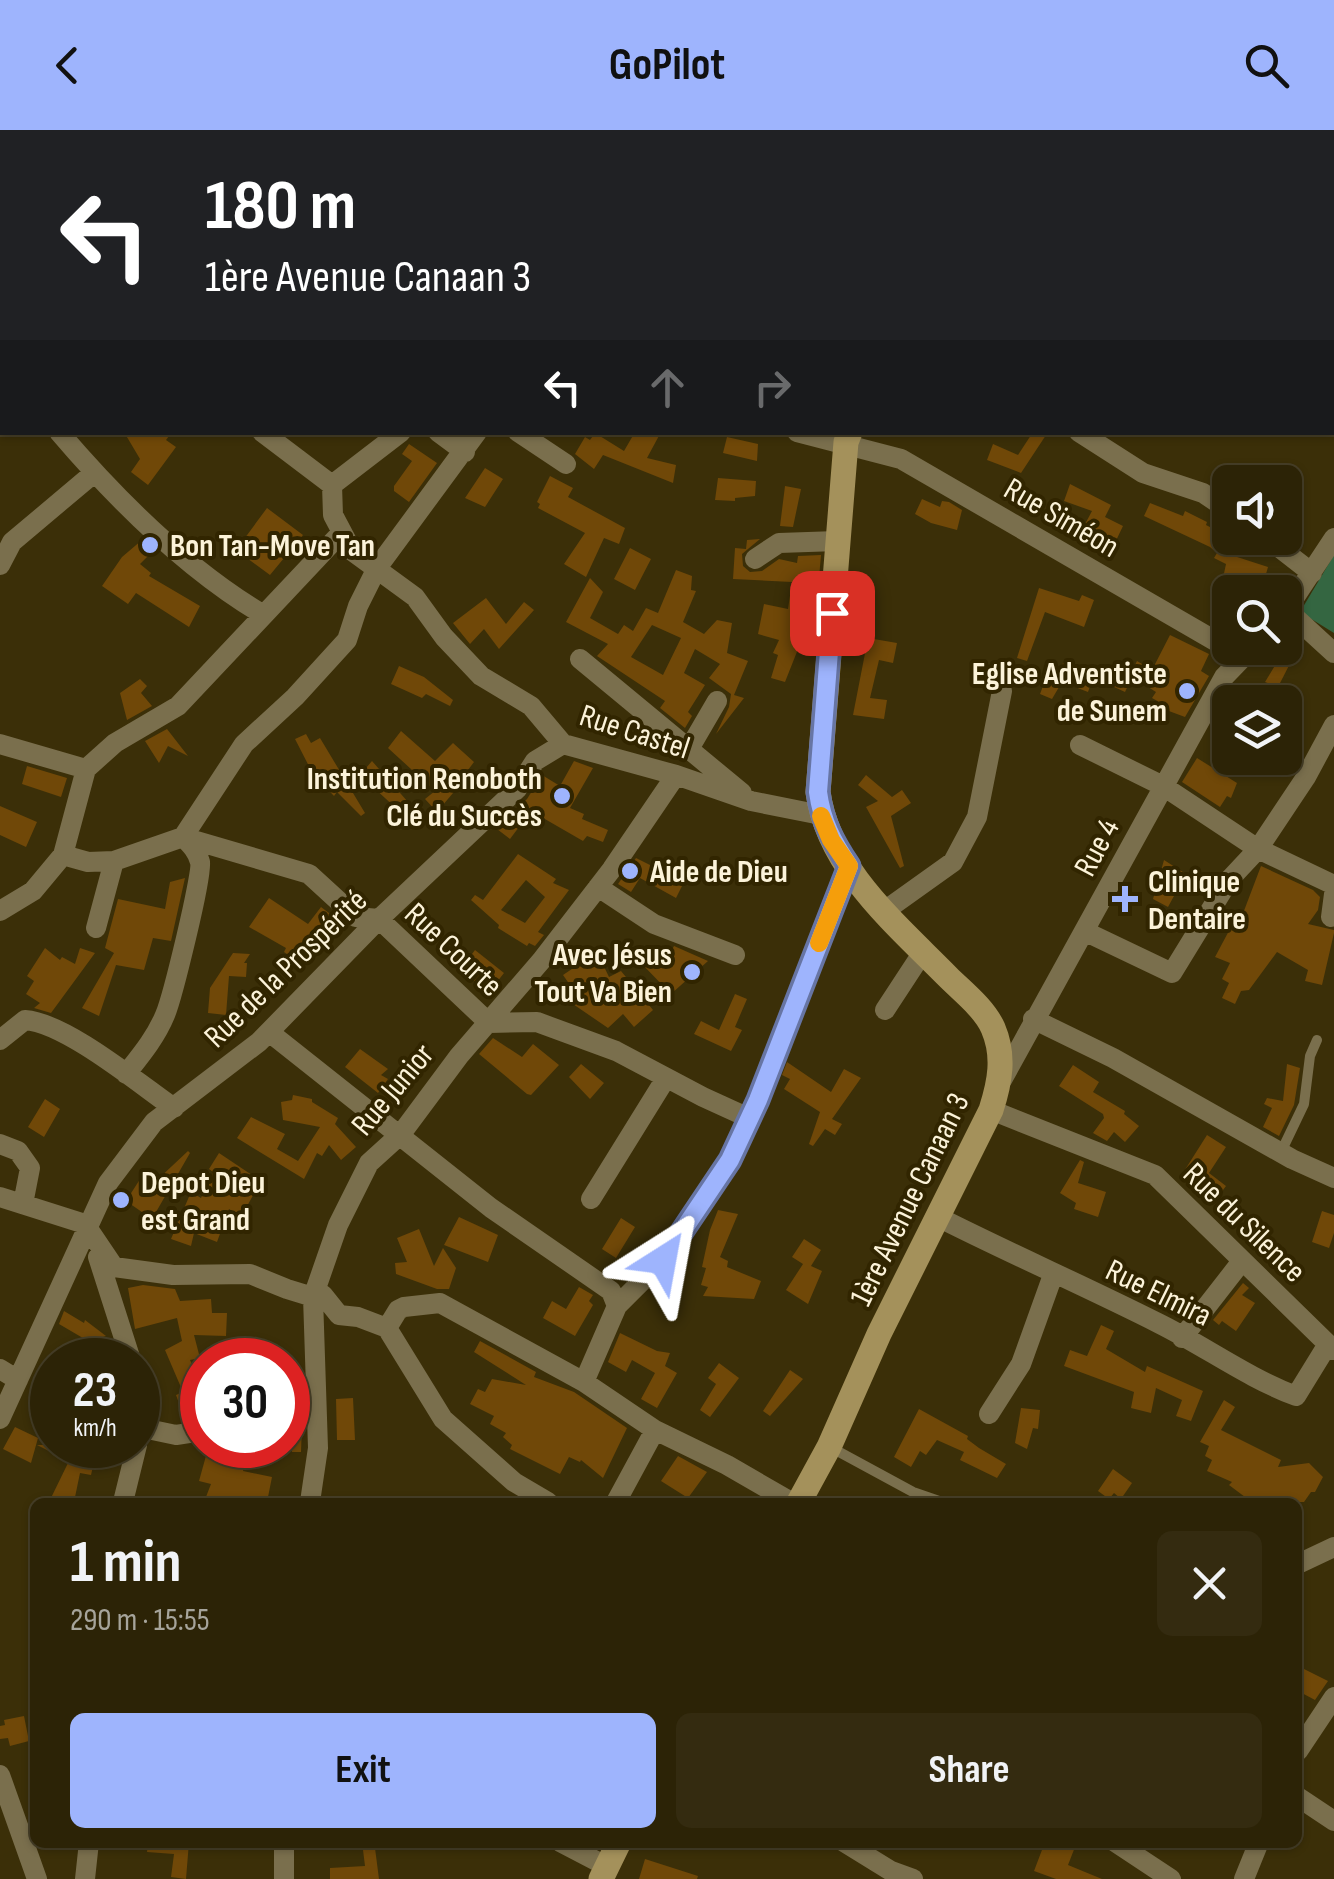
<!DOCTYPE html>
<meta charset="utf-8">
<style>
body{margin:0;font-family:"Sofia Sans Condensed",sans-serif;background:#342b10;color:#f1f3f6;height:100vh;display:flex;flex-direction:column;font-size:38px;white-space:nowrap}
*{box-sizing:border-box;margin:0}
p{font-size:32px;color:#a6a49b}
.icon{flex:none;width:55px;height:55px;fill:none;stroke:currentColor;stroke-width:2;stroke-linecap:round;stroke-linejoin:round}
.map{position:relative;flex:1;overflow:hidden}
.drawer{position:absolute;left:30px;top:1368px;width:1272px;height:350px;display:flex;flex-direction:column;background:#2c2306;border-radius:15px;box-shadow:0 2px 8px #0004,0 0 0 2px #484028}
.drawer>*{flex:none}
.banner{position:absolute;left:0px;top:0px;width:1335px;height:305px;box-shadow:0 2px 8px #0004,0 0 0 2px #484028;background:#202124;color:#fff;overflow:hidden}
.tools{position:absolute;left:1212px;top:335px;display:grid;gap:20px}
.tools a{display:grid;place-items:center;width:90px;height:90px;border-radius:15px;background:#2c2306;box-shadow:0 2px 8px #0004,0 0 0 2px #484028;font-size:50px}
.speed{position:absolute;left:30px;top:1208px;display:flex;gap:20px;font-size:50px;font-weight:700;text-align:center}
.speed>*{display:grid;place-content:center;width:130px;height:130px;border-radius:50%;background:#2c2306;box-shadow:0 2px 8px #0004,0 0 0 2px #484028;line-height:1}
.speed small{font-size:25px;font-weight:400}
.speed .limit{border:15px solid #d22;background:#fff;color:#111}
.pin{position:absolute;display:grid;place-items:center;width:85px;height:85px;color:#fff;margin:-42px;border-radius:20px;box-shadow:0 5px 15px #0006}
.me{position:absolute;width:110px;margin:-55px;rotate:34deg;stroke-linejoin:round;filter:drop-shadow(0 0 8px #0008)}
.turn{display:flex;align-items:center;gap:35px;height:210px;padding:0 40px;font-size:45px}
.turn .icon{width:130px;height:130px;stroke-width:2.5}
.turn b{display:block;font-size:70px;line-height:85px}
.lanes{display:flex;align-items:center;height:95px;padding:0 40px;background:#0003;justify-content:center;gap:50px;direction:ltr}
.lanes .off{opacity:.35}
.round{display:grid;place-items:center;flex:none;width:105px;height:105px;border-radius:15px;background:#342b10}
.overview{display:flex;align-items:center;justify-content:space-between;height:170px;padding:0 40px}
h1{font-size:60px;font-weight:700;line-height:75px}
.button{display:flex;gap:20px;margin-top:auto;padding:20px 40px}
.button a{flex:1;height:115px;border-radius:15px;background:#9eb4fd;color:#111;font-size:40px;font-weight:700;line-height:115px;text-align:center}
.button a+a{background:#342b10;color:#f1f3f6}
header{display:flex;justify-content:space-between;align-items:center;height:130px;padding:0 40px;background:#9eb4fd;color:#111;font-size:45px;font-weight:700}
.map>svg:first-child{display:block}
</style>
<header><svg class="icon" aria-label="back" viewBox="0 0 24 24"><path d="M15 5l-7 7 7 7"/></svg>GoPilot<svg class="icon" aria-label="search" viewBox="0 0 24 24"><circle cx="10" cy="10" r="6"/><path d="M15 15l6 6"/></svg></header>
<div class="map">
<svg width="1334" height="1749" viewBox="0 0 1334 1749">
<rect width="100%" height="100%" fill="#3b2f08"/>
<!-- green -->
<path fill="#346641" d="M1334 425V503L1300 482Z"/>
<!-- building -->
<path fill="#704808" fill-rule="evenodd" d="M124 302H172L166 310 176 317 148 355 131 342 140 329Z
M635 302H661L647 328 676 335 673 353 603 325 594 339 575 324 585 307 590 310 595 303 624 321Z
M1033 302H1048L1021 343 987 330 993 314 1018 325Z
M727 307 758 314 757 331 723 323Z
M409 314 437 333 409 372 394 361V356L412 331 402 324Z
M485 338 503 349 485 377 465 368Z
M550 346 573 358 568 367 625 398 619 414 604 408 586 447 564 434 585 403 538 378 540 374 537 372Z
M718 348 756 351 755 366 735 368V371L715 370Z
M1070 354 1111 375 1105 387 1123 396 1112 419 1098 412 1102 404 1084 396 1092 381 1064 371Z
M785 356 801 359 793 397 780 396Z
M922 369 940 377 942 371 949 372 962 380 957 400 931 393 915 384Z
M1150 373 1183 386 1185 381 1207 392 1206 395 1241 413 1234 426 1268 437 1262 458 1230 448V496L1214 490 1226 434 1214 428 1217 423 1210 417 1144 386Z
M267 378 303 405 270 445 236 420Z
M760 409 742 424 743 436 750 442 762 441 779 429 797 433 798 426 821 425 814 506 804 504 785 552 771 548 778 525 773 523 779 510 758 504 764 474 788 479 792 452 733 449 735 418 746 419 747 410Z
M142 410 154 420 140 434 151 443 149 446 200 476 189 497 136 463 128 474 102 456 122 427Z
M630 418 651 429 635 460 614 449Z
M676 440 692 446 691 460 696 461 683 492 704 504 717 490 732 493 727 523 748 531 734 565 744 568 716 604 729 577 731 564 709 548 720 534 695 519 684 543 705 555 688 582 692 586 685 598 660 578 665 571 597 526 608 514 566 492 590 448 603 462 590 488 618 504 624 495 633 501 646 478 658 483ZM652 495 681 508 663 545 631 527Z
M1039 458 1079 471 1082 465 1094 470 1084 497 1045 482 1027 531 1017 528Z
M486 468 506 494 524 472 534 480 499 519 484 499 470 514 453 493Z
M1170 505 1209 524 1201 541 1209 546 1185 587 1158 577 1161 573 1152 568 1156 562 1132 547 1125 562 1101 551 1105 538 1130 545 1137 531 1152 540Z
M868 508 897 513 893 533 879 530 870 568 887 570 884 589 853 585Z
M1291 509 1300 514 1278 557 1265 552Z
M1063 533 1094 545 1088 562 1062 552 1052 569 1040 564 1049 540 1060 546Z
M399 536 424 547 453 570 450 576 426 564 422 568 391 554Z
M140 549 147 556 141 563 152 576 127 590 120 563Z
M167 599 188 626 168 616 159 633 145 611Z
M401 601 435 631 453 613 474 632 462 648 464 650 437 682 425 669 435 661 388 618Z
M306 604 311 613 320 608 365 683 361 686 337 662 334 666 313 644 295 609Z
M1197 628 1237 653 1231 668 1227 666 1220 677 1182 652Z
M372 631 408 672 398 680 360 645Z
M574 631 593 638 570 678 584 684 582 689 608 700 603 712 587 706 583 711 531 681 510 709 497 699 527 669 542 645 560 656Z
M27 636 67 648 61 667 22 654Z
M866 645 892 667 902 660 911 673 891 686 904 736 900 738 866 677 878 671 858 655Z
M0 676 37 692 26 717 0 705Z
M518 724 556 749 553 753 569 760 538 802 544 805 535 816 529 813 527 816 498 798 499 795 471 770 475 765 483 770ZM526 750 545 767 525 793 501 780Z
M636 728 684 752 676 768 640 748 631 762 618 754Z
M1164 730 1186 744 1168 777 1153 769Z
M1261 736 1313 760 1320 767 1318 780 1308 794 1334 800V803L1322 855 1305 851 1308 840 1277 822 1249 860 1241 861 1235 874 1222 868 1229 853 1222 849 1230 833 1215 827 1231 797 1219 793 1227 780 1242 786Z
M185 748 171 811 153 808 144 840 116 835 99 886 82 878 114 823 105 818 118 769 165 779 170 752Z
M269 768 308 794 321 777 333 786 300 833 284 822 286 818 249 797Z
M674 816 708 831 671 864 639 831 657 822 666 831Z
M45 818 60 830 62 827 75 834 80 818 95 823 51 883 34 878 40 873 26 864 34 851 27 846Z
M475 820 504 843 489 862 460 840Z
M597 822 609 847 621 841 653 880 634 897 623 884 608 898 570 872 577 865 563 845Z
M233 823 250 824 244 833H247L246 847 229 846 226 885 208 883 210 858Z
M735 864 747 869 735 897 742 900 731 921 694 904 701 891 719 900Z
M493 908 522 927 533 914 559 935 531 965 527 964 479 924Z
M360 919 388 939 381 945 388 949 378 963 345 937Z
M787 932 831 962 844 939 861 948 832 989 842 994 835 1005 825 999 813 1016 809 1014 820 982 784 959 790 949 782 945Z
M581 934 604 953 590 969 569 947Z
M1287 934 1300 938 1294 975 1279 1006 1263 997 1272 978 1264 974 1267 968 1283 971Z
M1073 935 1099 952 1093 962 1125 981 1124 984 1139 996 1125 1012 1114 1002 1107 1011 1093 1003 1104 988 1103 984 1059 956Z
M293 965 312 969V972L338 988 335 994 356 1017 341 1030 329 1015 322 1026 317 1023 304 1049 237 1008 251 987 285 1004 277 1019 298 1031 320 997 283 990 281 972 292 970Z
M45 969 60 979 44 1007 28 997Z
M1207 1005 1226 1017 1209 1043 1226 1056 1217 1068 1181 1046Z
M188 1021 190 1023 152 1089 126 1071 144 1043 156 1051Z
M219 1023 261 1051 241 1087 229 1079 217 1112 194 1103 191 1116 171 1109 191 1062 201 1068 213 1042 209 1039Z
M1080 1030 1084 1032 1078 1053 1106 1062 1098 1087 1074 1079 1076 1073 1060 1063Z
M718 1080 738 1084 720 1127 728 1131 727 1137 761 1151 754 1169 703 1166 708 1157 701 1155 706 1138 702 1137 710 1100Z
M1322 1081 1334 1085V1103L1329 1118 1312 1112Z
M459 1087 498 1105 488 1132 444 1115Z
M621 1088 635 1097 616 1128 602 1119Z
M419 1099 434 1136 443 1118 456 1138 449 1159H437L396 1144 395 1133 407 1132 397 1108Z
M804 1109 821 1120 811 1136 822 1141 808 1174 786 1160 803 1134 792 1127Z
M1243 1153 1249 1158 1242 1165 1255 1173 1236 1201 1222 1191 1219 1195 1213 1190Z
M143 1155 175 1159 180 1171 211 1169 212 1183H227L226 1206 194 1205 200 1228 190 1230 202 1255V1288L185 1290 176 1265 183 1262 165 1220 182 1211 177 1188 135 1199 128 1158Z
M579 1157 593 1165 589 1171 593 1175 575 1206 543 1188 552 1171 566 1179Z
M64 1181 84 1193 85 1190 106 1206 88 1211 59 1194Z
M1101 1195 1114 1201 1106 1219 1145 1242 1147 1236 1203 1261 1191 1291 1176 1286 1182 1270 1156 1258 1151 1283 1131 1278 1134 1262 1064 1236 1070 1220 1087 1226Z
M620 1203 657 1221 670 1223 665 1236 677 1243 657 1278 641 1269 655 1243 632 1230 626 1242 608 1232Z
M480 1211 536 1242 534 1247 574 1262 627 1298 603 1348 581 1330 580 1332 569 1327 560 1344 510 1319 512 1315 503 1307 506 1303 490 1294 494 1286 470 1274 478 1259 485 1262 492 1249 526 1255 474 1222Z
M719 1233 739 1248 710 1287 700 1280 716 1254 708 1248Z
M790 1240 803 1249 770 1286 763 1281Z
M353 1268 355 1310H337L336 1269Z
M289 1270H303L301 1322H292Z
M1224 1270 1235 1277 1221 1300 1281 1330 1278 1337 1309 1333 1323 1347 1315 1362H1311L1304 1372H1242L1245 1367 1229 1355 1232 1352 1207 1341 1212 1330 1205 1326 1209 1316 1200 1312Z
M1021 1278 1040 1280 1038 1299 1033 1298 1027 1319 1015 1313Z
M919 1279 968 1306 967 1309 979 1318 1006 1334 997 1348 960 1330 964 1322 937 1310 926 1325 920 1321 911 1337 894 1327Z
M15 1297 38 1308 31 1333 3 1319Z
M37 1315H98L91 1345 80 1343 74 1372H49L69 1331Z
M209 1315H237L236 1321 247 1323 243 1341 272 1347 267 1372H204L211 1354 199 1351Z
M678 1326 707 1342 688 1368 661 1351Z
M1113 1339 1132 1353 1121 1369 1114 1363 1109 1369 1098 1361Z
M1298 1536 1328 1551 1315 1570 1298 1561Z
M24 1586 29 1611 10 1616 8 1608 0 1609V1596L5 1595 4 1590Z
M148 1712H189L186 1749 171 1747 174 1724 147 1722Z
M1045 1712H1063L1075 1717 1068 1735 1102 1749H1056L1034 1741Z
M375 1718 379 1749H330V1738L365 1736 363 1720Z
M645 1729 698 1746 697 1749H639Z"/>
<g fill="none" stroke-linecap="round" stroke-linejoin="round">
<!-- lane -->
<path stroke="#7a6f4d" stroke-width="10" d="M1281 1022 1304 974 1310 926 1317 910
M830 1317 913 1362 942 1372"/>
<!-- street -->
<path stroke="#7a6f4d" stroke-width="20" d="M28 0 30 2
M273 0 276 2
M702 0 705 2
M886 0 888 2
M297 2 299 0
M459 2 463 0
M535 2 537 0
M665 2 666 0
M1167 2 1168 0
M1296 2 1297 0
M1332 149 1334 147
M0 216 2 220
M0 236H2
M1332 255 1334 256
M59 302C117 370 185 438 262 484
M262 302 332 355 333 385 352 421 415 467 444 507 481 546 531 576 563 614 676 645 751 671 821 685
M438 302 465 322
M518 302 566 334
M797 302 901 329 1243 527
M1079 302 1143 343 1203 363 1230 381
M332 355 401 302
M1267 408 1312 443
M755 429 779 413 837 411
M0 435 12 412 94 343
M1287 480 1334 523
M1285 482 1334 408
M580 529 742 663
M0 614 86 639
M1080 615 1163 656 1258 719 1334 755
M689 619 717 571
M63 725 88 732 114 731 183 707 309 744 356 787 379 789 489 893 537 892 616 921 703 967 749 988
M598 757 654 794 735 825
M0 781 33 761 63 725 86 639 115 613 178 576 342 402
M883 782 953 732 977 687 1002 561
M1331 787 1334 764
M96 798 114 731
M1084 801 1172 843 1229 750 1258 719 1306 647 1334 595
M885 880 923 822
M1033 889 1113 928 1292 1029 1334 1048
M269 902 491 1078 611 1161 617 1176 584 1252 655 1300 727 1335 791 1372
M0 910 25 890C66 893 138 953 174 978
M126 944C141 925 156 907 165 885 172 869 203 744 200 732 197 721 191 715 183 707L244 614 295 567 347 510 358 476 377 438 477 302
M1002 950 1224 547 1252 518
M991 980 1155 1045 1334 1220
M0 1014 18 1021 30 1038 23 1074
M0 1067 85 1094 114 1137 173 1145 250 1144 287 1159 313 1167 323 1165 339 1185 358 1187 387 1198 443 1289 514 1352 548 1372
M591 1069 666 948
M938 1087C1011 1124 1087 1157 1160 1194 1206 1217 1248 1248 1296 1266L1328 1214
M98 1127 131 1230
M617 1176 663 1130 730 1030 757 971 849 736
M387 1198 398 1180 404 1177 440 1173 584 1252
M1182 1208 1242 1131
M0 1239 18 1250
M989 1284 1021 1234 1053 1145
M0 1289 108 1053 154 992 259 912 379 789 517 659 535 631 563 614
M138 1297 176 1305 202 1301
M123 1372 137 1315
M310 1372 318 1318 313 1167 338 1095 369 1033 401 1004 459 926 541 831 612 739 676 645
M616 1372 655 1300
M1298 1434 1334 1417
M1298 1621 1334 1567
M0 1645 37 1749
M1298 1667 1334 1691
M284 1712V1749
M560 1712 606 1736
M844 1712 891 1741 913 1749
M1115 1712 1171 1749
M85 1749 89 1712
M1244 1749 1259 1712"/>
<!-- secondary -->
<path stroke="#a4915b" stroke-width="25" d="M1027 2 1028 0
M799 1372 829 1317 879 1204 991 980C1000 952 1005 926 993 898 984 878 963 862 948 847 897 795 828 738 818 662L846 312 850 302
M601 1749 619 1712"/>
</g>
<g fill="none" stroke-linecap="round" stroke-linejoin="round">
<defs>
<path id="route" d="M663 1130 730 1030 758 970 849 736C833 712 822 692 818 662L832 483"/>
</defs>
<!-- route casing -->
<use href="#route" stroke="#6775a4" stroke-width="25"/>
<!-- route -->
<use href="#route" stroke="#9eb4fd" stroke-width="18"/>
<!-- slow -->
<path stroke="#f59e0b" stroke-width="18" d="M819 813 849 736 831 710 821 686"/>
</g>
<!-- markers -->
<g fill="#9eb4fd" stroke="#312500" stroke-width="4">
<circle cx="150" cy="415" r="10"/>
<circle cx="1187" cy="561" r="10"/>
<circle cx="562" cy="666" r="10"/>
<circle cx="630" cy="741" r="10"/>
<path d="M1120 754h10v10h10v10h-10v10h-10v-10h-10v-10h10z"/>
<circle cx="692" cy="842" r="10"/>
<circle cx="121" cy="1070" r="10"/>
</g>
<g text-anchor="middle" stroke-width="8" stroke-linejoin="round" paint-order="stroke">
<!-- street labels -->
<g font-size="32" fill="#fcf3d9" stroke="#312500">
<text transform="translate(1062 387) rotate(30)" y="11">Rue Siméon</text>
<text transform="translate(635 601) rotate(18)" y="11">Rue Castel</text>
<text transform="translate(1096 717) rotate(-62)" y="11">Rue 4</text>
<text transform="translate(454 819) rotate(43)" y="11">Rue Courte</text>
<text transform="translate(285 838) rotate(-44)" y="11">Rue de la Prospérité</text>
<text transform="translate(392 959) rotate(-50)" y="11">Rue Junior</text>
<text transform="translate(909 1069) rotate(-64)" y="11">1ère Avenue Canaan 3</text>
<text transform="translate(1245 1092) rotate(44)" y="11">Rue du Silence</text>
<text transform="translate(1159 1162) rotate(26)" y="11">Rue Elmira</text>
</g>
<!-- poi labels -->
<g font-size="32" font-weight="bold" fill="#fcf3d9" stroke="#312500" text-anchor="start">
<text x="170" y="426">Bon Tan-Move Tan</text>
<text x="1167" y="554" text-anchor="end">Eglise Adventiste<tspan x="1167" dy="37">de Sunem</tspan></text>
<text x="542" y="659" text-anchor="end">Institution Renoboth<tspan x="542" dy="37">Clé du Succès</tspan></text>
<text x="650" y="752">Aide de Dieu</text>
<text x="1148" y="762">Clinique<tspan x="1148" dy="37">Dentaire</tspan></text>
<text x="672" y="835" text-anchor="end">Avec Jésus<tspan x="672" dy="37">Tout Va Bien</tspan></text>
<text x="141" y="1063">Depot Dieu<tspan x="141" dy="37">est Grand</tspan></text>
</g>
</g>
</svg>
<div class="tools">
<a><svg class="icon" aria-label="sound" viewBox="0 0 24 24"><path d="M4 9h4l5-4v14l-5-4H4zM17 9q2 3 0 6"/></svg></a>
<a><svg class="icon" aria-label="search" viewBox="0 0 24 24"><circle cx="10" cy="10" r="6"/><path d="M15 15l6 6"/></svg></a>
<a><svg class="icon" aria-label="layers" viewBox="0 0 24 24"><path d="M12 4l9 5-9 5-9-5zM3 14l9 5 9-5"/></svg></a>
</div>
<div class="speed"><div>23<small>km/h</small></div><div class="limit">30</div></div>
<div class="pin" style="left:832px;top:483px;background:#d93025"><svg class="icon" aria-label="arrive" viewBox="0 0 24 24"><path d="M6 21V4h12l-3 4 3 4H6"/></svg></div>
<svg class="me" style="left:663px;top:1130px" viewBox="-20 -20 40 40"><path d="M0-17L14 15 0 8-14 15z" fill="#9eb4fd" stroke="#fff" stroke-width="4"/></svg>
<div class="banner">
<div class="turn"><svg class="icon" aria-label="left" viewBox="0 0 24 24"><path d="M17 20v-9H6M10 6l-5 5 5 5"/></svg><div><b>180 m</b>1ère Avenue Canaan 3</div></div>
<div class="lanes"><svg class="icon" aria-label="left" viewBox="0 0 24 24"><path d="M17 20v-9H6M10 6l-5 5 5 5"/></svg><svg class="icon off" aria-label="ahead" viewBox="0 0 24 24"><path d="M12 20V5M6 11l6-6 6 6"/></svg><svg class="icon off" aria-label="right" viewBox="0 0 24 24"><path d="M7 20v-9h11M14 6l5 5-5 5"/></svg></div>
</div>
<section class="drawer">
<div class="overview"><div><h1>1 min</h1><p>290 m · 15:55</p></div><a class="round"><svg class="icon" aria-label="close" viewBox="0 0 24 24"><path d="M6 6l12 12M18 6L6 18"/></svg></a></div>
<div class="button"><a>Exit</a><a>Share</a></div>
</section>
</div>
